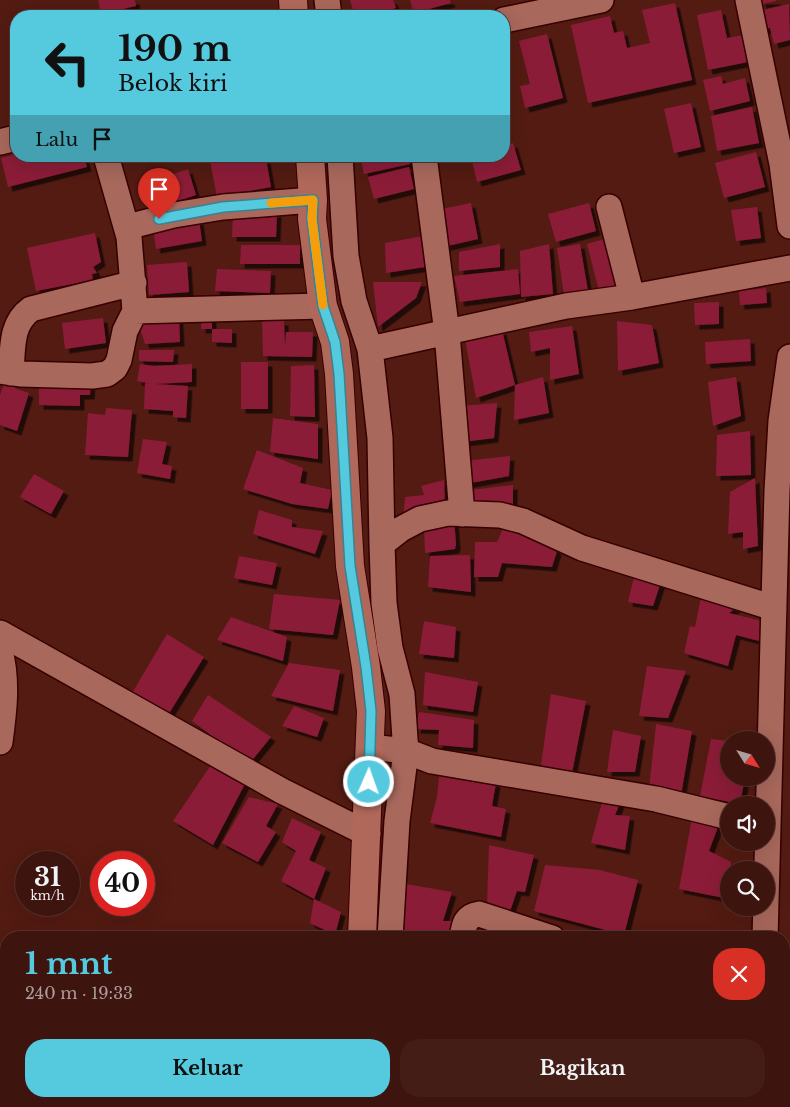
<!DOCTYPE html>
<html lang="id">
<meta charset="utf-8">
<style>
body{margin:0;font-family:"Libre Baskerville",serif;background:#451d17;color:#f1f3f6;height:100vh;display:flex;flex-direction:column;font-size:19px;white-space:nowrap}
*{box-sizing:border-box;margin:0}
p{font-size:16px;color:#ad9e9e}
.icon{flex:none;width:28px;height:28px;fill:none;stroke:currentColor;stroke-width:2;stroke-linecap:round;stroke-linejoin:round}
.map{position:relative;flex:1;overflow:hidden}
.panel{position:absolute;left:0px;top:931px;width:790px;height:176px;display:flex;flex-direction:column;background:#3e140e;border-radius:20px 20px 0 0;box-shadow:0 5px 20px #0002,0 0 0 1px #57332e}
.panel>*{flex:none}
.guide{position:absolute;left:10px;top:10px;width:500px;height:152px;border-radius:20px;box-shadow:0 5px 20px #0002,0 0 0 1px #57332e;background:#55cadf;color:#111;overflow:hidden}
.needle{width:32px;rotate:127deg}
.tools{position:absolute;left:720px;top:731px;display:grid;gap:10px}
.tools a{display:grid;place-items:center;width:55px;height:55px;border-radius:50%;background:#3e140e;box-shadow:0 5px 20px #0002,0 0 0 1px #57332e;font-size:25px}
.speed{position:absolute;left:15px;top:851px;display:flex;gap:10px;font-size:25px;font-weight:700;text-align:center}
.speed>*{display:grid;place-content:center;width:65px;height:65px;border-radius:50%;background:#3e140e;box-shadow:0 5px 20px #0002,0 0 0 1px #57332e;line-height:1}
.speed small{font-size:12px;font-weight:400}
.speed .limit{border:8px solid #d22;background:#fff;color:#111}
.pin{position:absolute;display:grid;place-items:center;width:42px;height:42px;color:#fff;margin:-51px -21px;border-radius:50% 50% 50% 0;rotate:-45deg;box-shadow:0 0 5px #0007}
.pin .icon{rotate:45deg}
.me{position:absolute;width:55px;margin:-28px;rotate:2deg;stroke-linejoin:round;filter:drop-shadow(0 0 4px #0008)}
.turn{display:flex;align-items:center;gap:18px;height:105px;padding:0 25px;font-size:22px}
.turn .icon{width:65px;height:65px;stroke-width:2.5}
.turn b{display:block;font-size:35px;line-height:42px}
.then{display:flex;align-items:center;height:48px;padding:0 25px;background:#0003;gap:10px;font-size:19px}
.round{display:grid;place-items:center;flex:none;width:52px;height:52px;border-radius:20px;background:#451d17}
.headline{display:flex;align-items:center;justify-content:space-between;height:85px;padding:0 25px}
h1{font-size:30px;font-weight:700;line-height:38px;color:#55cadf}
.primary-button{display:flex;gap:10px;margin-top:auto;padding:10px 25px}
.primary-button a{flex:1;height:58px;border-radius:20px;background:#55cadf;color:#111;font-size:20px;font-weight:700;line-height:58px;text-align:center}
.primary-button a+a{background:#451d17;color:#f1f3f6}
.map>svg:first-child{display:block}
</style>
<div class="map">
<svg width="790" height="1107" viewBox="0 0 790 1107">
<defs>
<filter id="shadow"><feDropShadow dx="4.5" dy="4.5" stdDeviation="0" flood-color="#0009"/></filter>
</defs>
<rect width="100%" height="100%" fill="#531b12"/>
<!-- building -->
<path fill="#8b1c39" filter="url(#shadow)" d="M98 0H135L136 6 101 14Z
M350 0H393L396 8 371 16H355Z
M410 0H450L451 3 414 13Z
M761 0H776V1L762 4Z
M675 3 692 80 588 103 571 25 610 16 614 33 623 31 627 48 650 43 642 10Z
M789 4 790 40 774 44 770 28 759 30 755 12Z
M721 10 727 38 743 35 748 62 708 70 697 15Z
M547 34 563 98 525 108 520 86 530 84 519 41Z
M721 76 723 84 745 78 750 101 710 111 703 80Z
M691 103 701 147 674 153 664 109Z
M752 107 759 143 717 151 711 116Z
M513 143 521 170 477 182 471 156H504V146Z
M756 152 765 187 724 198 715 163Z
M16 154V156H84L87 167 8 187 1 158Z
M234 156H244L245 163 266 159 271 187 217 197 210 161Z
M360 156H408L410 164 364 174Z
M409 167 414 189 374 199 368 177Z
M188 169 196 195 159 207 150 182Z
M471 203 478 239 443 247 437 210Z
M589 203 596 231 556 242 548 214Z
M757 207 761 238 736 241 731 210Z
M233 213H277L276 237H232Z
M199 220 202 241 156 249 153 228Z
M95 233 101 262 93 267 97 273 92 274 93 280 36 291 27 248Z
M423 236 425 267 386 273 385 243Z
M611 237 623 285 599 291 587 244Z
M500 244V267L459 271V252Z
M549 244 553 294 521 297 520 251Z
M580 244 588 291 564 295 557 248Z
M241 245H300V264H240Z
M187 262 189 292 149 295 147 265Z
M217 269 271 271 270 293 215 291Z
M518 269 520 294 460 302 454 276Z
M373 282H422L416 298 378 327Z
M766 288 767 303 740 305 739 291Z
M719 302V324L695 325 694 303Z
M135 313 179 319 180 342 145 344Z
M202 313H212V329H201Z
M103 318 106 343 65 349 62 323Z
M262 321H284L285 347 286 332H313L312 357 263 356Z
M617 321 652 325 659 363 618 371Z
M572 326 579 374 550 380V348L531 352 529 332Z
M212 329H232V343L212 342Z
M502 330 515 385 543 377 549 413 514 420 515 385 476 398 465 339Z
M750 339 751 361 706 364 705 342Z
M139 350H174L173 362 139 361Z
M241 362H268V409H241Z
M140 364 154 366 192 364V382L154 384 188 386 186 418 173 417V411L144 409 145 383 152 384 137 381Z
M314 365 315 417 290 416 291 366Z
M736 377 741 416 713 426 708 382Z
M39 380 91 381 90 395H80V406L39 405Z
M5 381 17 389 29 393 17 431 0 425V395Z
M497 403 494 438 463 442 460 406Z
M106 408 132 410 128 457 85 455 88 413 105 415Z
M273 418 318 424V459L270 452Z
M750 431 751 475 716 476 717 435Z
M143 439 167 442 162 464 172 466 170 479 137 473Z
M257 450 303 468 300 483 332 490 328 509 292 504 243 489Z
M510 456 509 476 465 484 464 461Z
M34 474 64 491 51 514 20 497Z
M755 478 758 546 743 549V532L728 534 730 492Z
M444 480 445 503 403 522 405 497 424 495 421 486Z
M513 485V510L467 511 471 490Z
M259 510 292 520V527L323 531 315 554 253 534Z
M454 519 456 544 455 549 425 553 424 525Z
M504 526 534 528 557 551 552 567 502 563 498 577H474L475 542H497Z
M470 555 471 592 428 587 430 556Z
M239 556 277 563 272 585 234 578Z
M634 577 661 582 653 606 628 602Z
M274 594 340 600 333 635 269 629Z
M701 597 736 608 729 613 766 622 763 642 736 635 728 666 684 653 690 626 695 627Z
M231 617 287 637 283 661 217 640Z
M424 621 456 627 454 658 419 654Z
M167 634 204 657 168 715 128 700Z
M289 663 340 670 333 711 271 696Z
M647 666 686 671 668 718 639 716Z
M425 672 478 682 473 712 423 705Z
M551 694 586 701 572 773 541 765Z
M208 695 271 737 249 764 192 721Z
M294 706 324 718 317 737 282 726Z
M419 712 474 720 473 748 438 745 439 730 416 729Z
M656 724 692 731 681 795 649 789Z
M613 730 641 736 635 772H607Z
M711 739 729 741V778H745L740 804 700 796Z
M215 759 246 782 213 845 173 821Z
M440 769 496 783 492 806 506 809 501 837 430 823 437 797Z
M604 795 622 798 615 815 630 816 625 850 591 843Z
M249 797 278 804 266 826 276 832 258 862 222 843Z
M292 818 321 832 309 860 326 868 314 899 341 912 335 935 310 923 314 899 281 881 296 851 282 842Z
M692 818 719 824 709 851 731 862V870H729V899L679 889Z
M489 845 534 855 525 892 517 891 510 911 487 905Z
M545 865 600 870 638 880 624 935 534 911Z
M406 884 452 892 443 921H454L451 938H398Z
M0 1032 6 1034V1101H16L15 1103 24 1107H0Z
M197 1101H244L243 1107H196Z
M360 1101H376L390 1104 389 1107H358Z
M655 1101H691L690 1103 698 1107H653Z"/>
<g fill="none" stroke-linecap="round" stroke-linejoin="round">
<defs>
<path id="street" d="M327 0 329 16
M748 0 782 164 790 226
M504 20 601 0
M0 142 16 138
M340 156 346 256 354 301 370 349 380 438 382 544 384 603 390 648 402 694 405 739 406 751 397 821 390 938
M424 156 447 333 462 514
M609 207 632 297
M127 227 174 215 223 207 313 200
M135 311 323 306
M370 349 566 306 632 297 790 268
M0 371 20 374 92 376 107 374 115 368 119 360 125 331 135 311 129 237 106 156
M11 373C13 349 10 324 31 309L134 283
M382 544 401 529 420 519 448 513 500 515 523 521 582 548 774 608
M0 633 282 791 368 834
M0 651C8 681 4 712 0 742
M370 747 406 751 432 761 656 799 729 817
M462 938C464 925 465 916 479 914L552 938
M765 938 777 491 781 421 790 357
M348 1107 350 1101
M750 1107 751 1101"/>
<path id="secondary" d="M293 0 294 16
M310 156 313 200 312 219 323 306 335 342 339 374 350 566 366 667 371 711 362 938
M312 1107 314 1101"/>
</defs>
<!-- street casing -->
<use href="#street" stroke="#360000" stroke-width="28"/>
<!-- secondary casing -->
<use href="#secondary" stroke="#360000" stroke-width="30"/>
<!-- street -->
<use href="#street" stroke="#a8685c" stroke-width="25"/>
<!-- secondary -->
<use href="#secondary" stroke="#b0685a" stroke-width="28"/>
</g>
<g fill="none" stroke-linecap="round" stroke-linejoin="round">
<defs>
<path id="route" d="M159 219 223 207 313 200 312 219 323 306 335 342 339 374 350 566 366 667 371 711 369 782"/>
</defs>
<!-- route casing -->
<use href="#route" stroke="#378391" stroke-width="12"/>
<!-- route -->
<use href="#route" stroke="#55cadf" stroke-width="9"/>
<!-- slow -->
<path stroke="#f59e0b" stroke-width="9" d="M271 203 313 200 312 219 323 305"/>
</g>
</svg>
<div class="tools">
<a><svg class="needle" viewBox="-14 -14 28 28"><path d="M0-13l5 13h-10z" fill="#e53935"/><path d="M0 13l5-13h-10z" fill="#ad9e9e"/></svg></a>
<a><svg class="icon" aria-label="sound" viewBox="0 0 24 24"><path d="M4 9h4l5-4v14l-5-4H4zM17 9q2 3 0 6"/></svg></a>
<a><svg class="icon" aria-label="search" viewBox="0 0 24 24"><circle cx="10" cy="10" r="6"/><path d="M15 15l6 6"/></svg></a>
</div>
<div class="speed"><div>31<small>km/h</small></div><div class="limit">40</div></div>
<div class="pin" style="left:159px;top:219px;background:#d93025"><svg class="icon" aria-label="arrive" viewBox="0 0 24 24"><path d="M6 21V4h12l-3 4 3 4H6"/></svg></div>
<svg class="me" style="left:369px;top:782px" viewBox="-20 -20 40 40"><circle r="17" fill="#55cadf" stroke="#fff" stroke-width="3"/><path d="M0-11L8 9 0 5-8 9z" fill="#fff"/></svg>
<div class="guide">
<div class="turn"><svg class="icon" aria-label="left" viewBox="0 0 24 24"><path d="M17 20v-9H6M10 6l-5 5 5 5"/></svg><div><b>190 m</b>Belok kiri</div></div>
<div class="then">Lalu<svg class="icon" aria-label="arrive" viewBox="0 0 24 24"><path d="M6 21V4h12l-3 4 3 4H6"/></svg></div>
</div>
<section class="panel">
<div class="headline"><div><h1>1 mnt</h1><p>240 m · 19:33</p></div><a class="round" style="background:#d93025;color:#fff"><svg class="icon" aria-label="close" viewBox="0 0 24 24"><path d="M6 6l12 12M18 6L6 18"/></svg></a></div>
<div class="primary-button"><a>Keluar</a><a>Bagikan</a></div>
</section>
</div>
